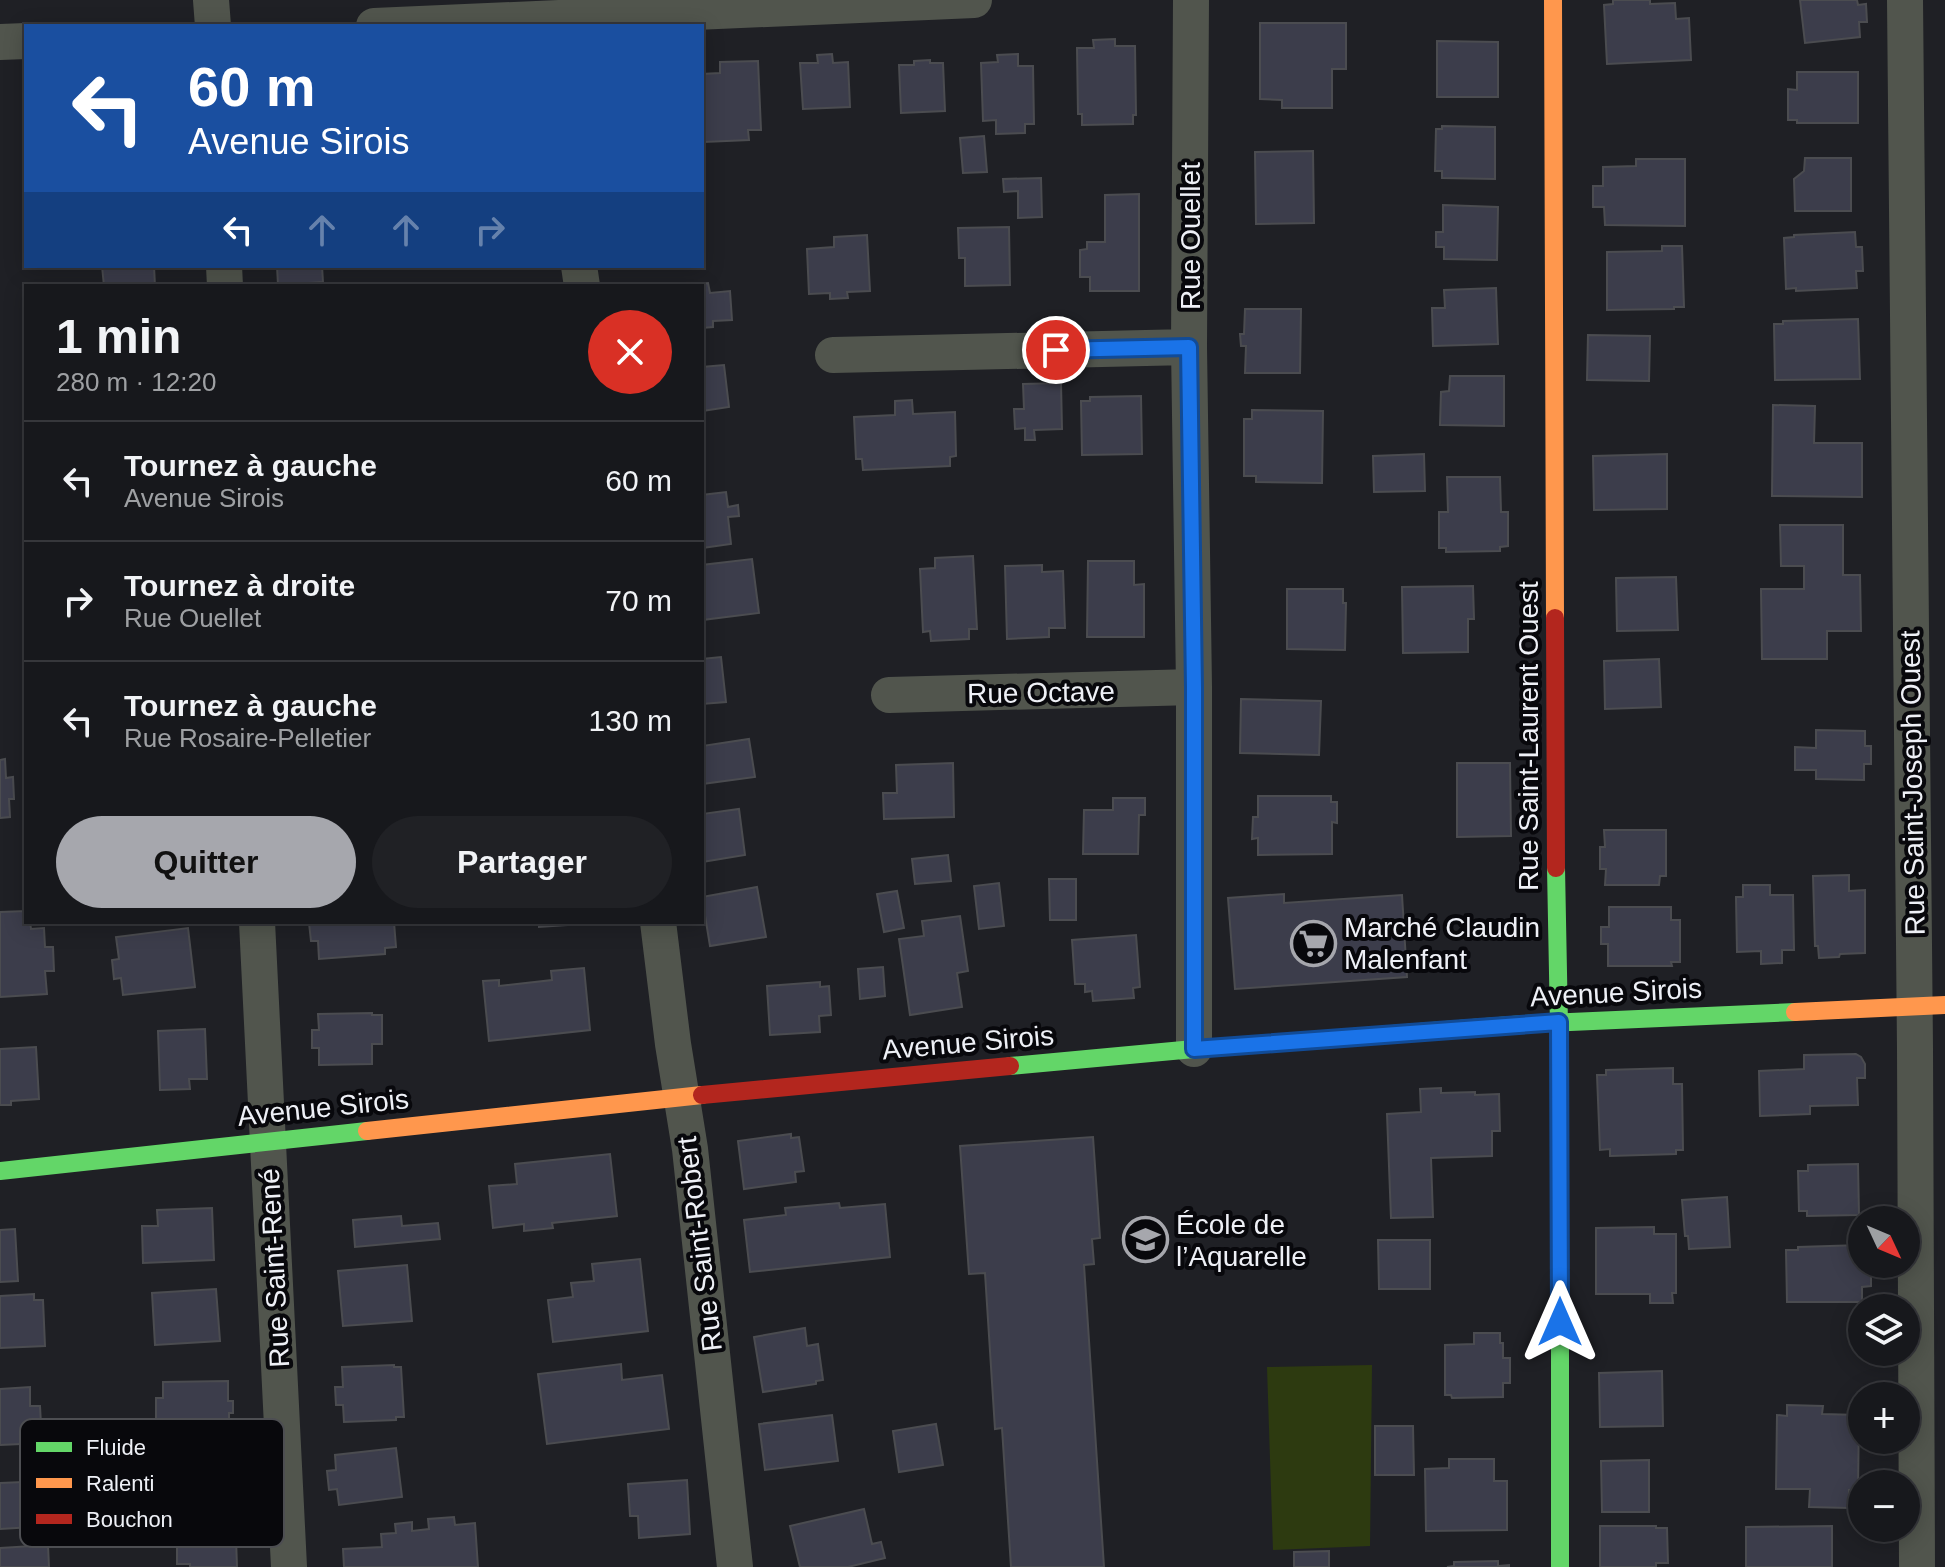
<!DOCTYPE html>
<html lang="fr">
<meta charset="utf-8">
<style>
body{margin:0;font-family:Arial,sans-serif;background:#202125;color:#f1f3f6;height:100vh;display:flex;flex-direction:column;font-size:30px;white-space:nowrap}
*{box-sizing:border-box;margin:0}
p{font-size:26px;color:#9ea0a3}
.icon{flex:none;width:44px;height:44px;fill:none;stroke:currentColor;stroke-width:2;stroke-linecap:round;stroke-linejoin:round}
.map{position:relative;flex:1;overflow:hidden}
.sheet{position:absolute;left:24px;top:284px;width:680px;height:640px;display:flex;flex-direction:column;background:#17181c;border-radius:0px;box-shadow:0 4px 20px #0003,0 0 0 2px #36373b}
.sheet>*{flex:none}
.hud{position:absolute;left:24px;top:24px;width:680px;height:244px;border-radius:0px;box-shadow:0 4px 20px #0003,0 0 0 2px #36373b;background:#1a4fa0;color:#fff;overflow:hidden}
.needle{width:52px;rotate:134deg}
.tools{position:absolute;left:1848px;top:1206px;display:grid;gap:16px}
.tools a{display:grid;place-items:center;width:72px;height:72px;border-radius:50%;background:#17181c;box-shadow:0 4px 20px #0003,0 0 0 2px #36373b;font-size:40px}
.pin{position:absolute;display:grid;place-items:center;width:68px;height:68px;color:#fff;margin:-34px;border:4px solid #fff;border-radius:50%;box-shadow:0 2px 8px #0007}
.me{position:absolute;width:88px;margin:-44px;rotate:0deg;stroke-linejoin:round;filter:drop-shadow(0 0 6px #0008)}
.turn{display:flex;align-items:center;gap:28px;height:168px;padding:0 32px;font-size:36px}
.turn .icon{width:104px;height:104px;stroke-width:2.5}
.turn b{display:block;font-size:56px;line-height:68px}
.lanes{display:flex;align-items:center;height:76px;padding:0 32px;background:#0003;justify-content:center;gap:40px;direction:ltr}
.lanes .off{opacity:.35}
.round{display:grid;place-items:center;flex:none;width:84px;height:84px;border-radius:42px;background:#202125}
.headline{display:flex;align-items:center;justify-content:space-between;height:136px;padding:0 32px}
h1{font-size:48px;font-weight:800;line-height:60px}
.button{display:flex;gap:16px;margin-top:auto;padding:16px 32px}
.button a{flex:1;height:92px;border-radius:48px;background:#a6a7ad;color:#111;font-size:32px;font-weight:800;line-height:92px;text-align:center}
.button a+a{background:#202125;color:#f1f3f6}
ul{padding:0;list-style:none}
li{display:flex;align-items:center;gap:24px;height:120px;padding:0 32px;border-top:2px solid #36373b}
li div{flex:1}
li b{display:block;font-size:30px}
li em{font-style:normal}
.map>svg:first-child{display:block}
</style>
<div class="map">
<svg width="1945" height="1567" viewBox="0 0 1945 1567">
<rect width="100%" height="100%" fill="#1f2025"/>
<!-- green -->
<path fill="#2d3a10" d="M1372 1365 1370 1546 1273 1550 1267 1367Z"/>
<!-- building -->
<path fill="#3c3d4b" stroke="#4b4c50" stroke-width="2" d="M1613 0H1650V4L1675 3 1676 19 1689 18 1691 60 1607 64 1604 5 1613 4Z
M1800 0H1857L1858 5 1866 4 1867 22H1859L1860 37 1805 43Z
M1260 23H1346V69H1332V108H1282V100L1260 99Z
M1115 39V46H1135L1136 115H1133V124L1082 125V114H1078L1077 48H1094L1093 40Z
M1437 41 1498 42V97H1437Z
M832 54 833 63 848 62 850 107 803 109 800 63H818L817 55Z
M1018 54V66H1033L1034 124H1025V133L996 134V120L983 121 981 63 998 62 997 55Z
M930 60V63H943L945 111 901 113 899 65H914V61Z
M758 61 761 130H748L749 140 704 142 702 74 720 73V62Z
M1797 72H1858V123H1797V120H1788V89L1797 90Z
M1442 126 1495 127V179L1442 178V171H1435L1436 129H1442Z
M984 136 987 172 963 173 960 138Z
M1313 151 1314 223 1256 224 1255 152Z
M1805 158H1851V211H1795L1794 179 1804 171Z
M1636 159H1685V226L1605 225 1604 207H1593V186H1603V167L1636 166Z
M1041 178 1042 217 1018 218V191L1004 192 1003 179Z
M1139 194V291H1090V277H1080V250L1087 249V242H1105V195Z
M1443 205 1498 207 1497 260 1444 259V247H1436V232H1443Z
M1009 227 1010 285 965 286V258H959L958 228Z
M1855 232 1856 247H1862L1863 271H1856L1857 288 1796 291V288L1786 289 1784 238 1794 237V235Z
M867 235 870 291 847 292 848 298 830 299V293L809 294 807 249 834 247V237Z
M1662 246H1682L1684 307H1674V309L1607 310V252L1662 251Z
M102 266H154L155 286H104Z
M277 266H322L323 282 278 285Z
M708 283 710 293 730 291 732 320 713 321V327L702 328V286H678Z
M1496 288 1498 344 1433 346 1432 308H1445L1444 290Z
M1245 309H1301L1300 373H1245L1246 346H1241L1240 334H1244Z
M1858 319 1860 379 1775 380 1774 324H1783V321Z
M1588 335 1650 336 1649 381 1587 380Z
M724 365 729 407 702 411V367Z
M1450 376H1504V426L1440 425 1441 392 1449 391Z
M1061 383 1062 429 1034 430 1035 440H1025V428L1015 429 1014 409H1024L1023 384Z
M1141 396 1142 454 1082 455 1081 401H1090V397Z
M912 400 913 414 955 412 956 456 950 457V466L863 470 862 459H856L854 417 895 415V401Z
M1773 405 1815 406 1814 443H1862V497L1772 496Z
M1252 410 1323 411 1322 483 1256 482V476H1244V419H1252Z
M1424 454 1425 491 1374 492 1373 456Z
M1667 454V509L1594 510 1593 456Z
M1447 477H1500L1501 512H1508V546L1500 547V551L1446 552V548H1439V512H1448Z
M726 492 728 507 738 505 739 516 728 517 731 544 702 548V495Z
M1780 525H1843V575H1860L1861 631H1827V659H1762L1761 589H1804V566H1781Z
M973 556 977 629H969V639L931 641 930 631 923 632 920 569 935 568V558Z
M752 559 759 613 702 620V565Z
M1088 561H1134V585L1144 584V637H1087Z
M1042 565V572L1063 571 1065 628H1049V637L1007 639 1005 566Z
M1676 577 1678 630 1617 631 1616 578Z
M1473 586 1474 619H1468V652L1403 653 1402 587Z
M1287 589H1343V603H1346L1345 650 1287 649Z
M721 657 726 702 702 704V659Z
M1659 659 1661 707 1605 709 1604 661Z
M1241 699 1321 701 1319 755 1240 753Z
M1816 730 1865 731V746H1871V764H1864V780L1816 779V770H1795V747L1816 748Z
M749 739 755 777 702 784V746Z
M5 759 6 778 13 777 14 799H9L10 817 0 818V760Z
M953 763 954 817 884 819 883 793H897L896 765Z
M1457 763H1510L1511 836 1457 837Z
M1258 796H1331V802H1337V823L1332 822V854L1258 855V838L1252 839 1253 817H1258Z
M1113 798H1145V815H1139L1138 854H1083L1084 810H1113Z
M739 809 745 855 702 862V814Z
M1604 830H1666V876H1660L1659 885H1605L1606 869H1600V847H1605Z
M948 855 951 881 915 884 912 859Z
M1849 875V891L1865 890V953L1840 954 1839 957 1819 958 1818 946H1815L1813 876Z
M1049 879H1076V920H1050Z
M999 883 1004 926 979 929 974 886Z
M1743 885H1770V895H1793L1794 950H1782V963L1761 964V951L1737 952 1736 897H1743Z
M757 887 766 937 710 946 702 897Z
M897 891 904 928 884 932 877 894Z
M1284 894V903L1402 895 1407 977 1235 989 1228 898Z
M1609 907H1671V920H1680V962H1671L1672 966H1608V944H1601V927H1609Z
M26 911V922H30L31 929 44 928 45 947H53L54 971H45L47 994 0 997V912Z
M960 916 968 971 957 973 962 1007 910 1015 899 939 924 936 922 921Z
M318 922H394L396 947 385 948V954L319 959 318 941H311L309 923Z
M539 922H597V923L539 927Z
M188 928 195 987 123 995 121 978 114 979 112 960 119 959 116 937Z
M1136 935 1140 987 1133 988 1134 998 1093 1001 1092 991 1085 992V984H1075L1072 940Z
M883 967 885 996 860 999 858 969Z
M584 968 590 1030 489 1041 483 981 499 980V986L552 980 551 971Z
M820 982V987L829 986 831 1015 819 1016 820 1032 770 1035 767 986Z
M372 1013V1015H382V1044H372V1064L319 1065V1048H312V1030H319L318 1014Z
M205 1029 207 1079H189L190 1089 160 1090 158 1031Z
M36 1047 39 1099 11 1101V1105H0V1049Z
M1856 1054 1861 1057 1865 1064V1078H1857L1858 1105 1810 1106V1114L1760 1116 1759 1071 1804 1069V1055Z
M1673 1068V1084H1682L1683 1150H1676V1154L1610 1156V1149L1600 1150 1597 1075H1606V1070Z
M1441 1088V1093L1475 1092V1095L1499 1094 1500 1131H1492V1156L1431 1158 1433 1217 1391 1218 1387 1114 1421 1112 1420 1089Z
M791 1134V1138L799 1137 804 1171 795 1172 796 1182 744 1189 738 1141Z
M1093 1137 1100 1238 1092 1239 1094 1264 1084 1265 1104 1567H1011L1002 1428 995 1429 985 1273 969 1274 960 1146Z
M610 1154 617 1216 552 1223 553 1228 524 1231V1224L493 1228 489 1186 517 1184 515 1164Z
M1858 1164 1859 1215 1807 1216V1211H1799L1798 1171H1808V1165Z
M1727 1197 1730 1247 1689 1249 1688 1236H1685L1682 1200Z
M839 1203 840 1208 885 1204 890 1257 750 1272 744 1220 786 1215 785 1208Z
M212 1208 214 1260 143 1263 142 1226H158L157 1210Z
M401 1216 402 1226 438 1223 440 1239 355 1247 353 1220Z
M1654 1227V1234H1676V1293H1672L1673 1303H1650V1294H1596V1228Z
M15 1229 18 1281 0 1282V1230Z
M1378 1240H1430V1289H1379Z
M1861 1245 1862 1264H1871V1286L1862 1287V1302H1787L1786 1250H1798V1247Z
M640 1259 648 1331 553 1342 548 1300 573 1297 571 1283 594 1281 592 1264Z
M407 1265 412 1321 343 1326 338 1271Z
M216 1289 220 1341 155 1345 152 1293Z
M34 1294V1300H43L45 1346 0 1348V1296Z
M805 1328 807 1346 818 1344 823 1380 816 1381V1384L763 1392 754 1337Z
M1474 1333H1500V1343H1503V1358H1510V1383H1503V1397L1452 1398 1451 1395H1445V1345L1474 1344Z
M621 1364 622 1380 662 1375 669 1429 547 1444 538 1374Z
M394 1365V1367H401L404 1417H396V1420L344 1422 343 1405H336L335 1387H343L342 1367Z
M1662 1371 1663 1426 1600 1427 1599 1373Z
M228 1381V1401H233V1413H229V1434L164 1433V1426H156V1398H163V1382Z
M30 1387V1406H40L42 1443 0 1445V1389Z
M1787 1405 1823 1406 1822 1414 1859 1415 1858 1489 1849 1490V1508L1809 1507 1810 1489H1776L1777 1415 1787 1416Z
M832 1415 838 1461 765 1470 759 1424Z
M936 1424 943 1465 899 1472 893 1431Z
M1375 1426H1413L1414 1475H1375Z
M396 1448 402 1497 339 1505 337 1489 329 1490 327 1471 336 1470 335 1455Z
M1449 1459H1494V1481H1507V1530L1426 1531 1425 1469 1449 1468Z
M1649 1460V1512H1602L1601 1461Z
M687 1480 690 1534 639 1538 638 1516H630L628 1484Z
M47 1481 49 1526 0 1529V1483Z
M864 1509 872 1544 881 1542 885 1558 848 1567H800L790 1526Z
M454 1517 455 1525 475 1523 478 1567H344L343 1549 382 1547 381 1534 396 1533 395 1524 412 1522V1531L429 1529 428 1519Z
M1600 1526H1656V1528H1667L1668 1563H1656V1567H1600Z
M1832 1526V1567H1746V1527Z
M236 1538 237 1567H190V1564H177V1540Z
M48 1545 49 1567H0V1548Z
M1329 1551V1567H1294V1552Z
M1498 1561V1566L1509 1565V1567H1447L1454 1566V1562Z"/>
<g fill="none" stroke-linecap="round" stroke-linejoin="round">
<!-- street -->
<path stroke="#51554d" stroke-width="36" d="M211 0 213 26
M1191 0 1189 347 1194 687V1049
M1905 0 1915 1049 1917 1567
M374 26 974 0
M0 42 26 41
M224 266 225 286
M579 266 582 286
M833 355 1189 347
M889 695 1194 687
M257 922 289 1567
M658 922 673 1044 690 1149 735 1567"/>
<!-- fast -->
<path stroke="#63d668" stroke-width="18" d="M1556 868 1560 1077V1567
M1010 1066 1194 1049 1525 1024 1795 1012
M0 1171 367 1131"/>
<!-- slow -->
<path stroke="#ff974d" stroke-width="18" d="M1553 0 1555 618
M1795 1012 1945 1005
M367 1131 702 1095"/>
<!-- jam -->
<path stroke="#b3261e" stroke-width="18" d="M1555 618 1556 868
M702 1095 1010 1066"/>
</g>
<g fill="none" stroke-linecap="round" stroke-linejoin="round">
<defs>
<path id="route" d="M1056 350 1189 347 1194 687V1049L1559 1022 1560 1322"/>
</defs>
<!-- route casing -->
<use href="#route" stroke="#114b97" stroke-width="20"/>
<!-- route -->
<use href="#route" stroke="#1a73e8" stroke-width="14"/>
</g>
<!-- icons -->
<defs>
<symbol id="supermarket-ring" viewBox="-11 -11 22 22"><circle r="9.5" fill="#08080c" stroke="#a6a7ad" stroke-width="1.5"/><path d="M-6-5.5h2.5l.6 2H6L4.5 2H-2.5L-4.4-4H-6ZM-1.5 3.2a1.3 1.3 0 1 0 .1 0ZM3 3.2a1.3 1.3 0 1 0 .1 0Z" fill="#a6a7ad"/></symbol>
<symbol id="school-ring" viewBox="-11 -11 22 22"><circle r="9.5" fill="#08080c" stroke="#a6a7ad" stroke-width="1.5"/><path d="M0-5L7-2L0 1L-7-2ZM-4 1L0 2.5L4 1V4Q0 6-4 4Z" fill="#a6a7ad"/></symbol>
</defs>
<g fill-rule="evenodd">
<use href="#supermarket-ring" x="1288" y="918" width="51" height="51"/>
<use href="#school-ring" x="1120" y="1214" width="51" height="51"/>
</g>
<g text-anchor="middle" stroke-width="8" stroke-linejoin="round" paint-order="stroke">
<!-- street labels -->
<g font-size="28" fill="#eef0f6" stroke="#08080c">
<text transform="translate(1190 236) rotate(-90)" y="10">Rue Ouellet</text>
<text transform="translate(1041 692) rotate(-1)" y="10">Rue Octave</text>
<text transform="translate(1528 736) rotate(-90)" y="10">Rue Saint-Laurent Ouest</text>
<text transform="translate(1912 783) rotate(-91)" y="10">Rue Saint-Joseph Ouest</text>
<text transform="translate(1616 992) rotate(-3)" y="10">Avenue Sirois</text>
<text transform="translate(968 1042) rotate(-5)" y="10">Avenue Sirois</text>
<text transform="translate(323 1107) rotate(-6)" y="10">Avenue Sirois</text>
<text transform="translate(699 1244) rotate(-97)" y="10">Rue Saint-Robert</text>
<text transform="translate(274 1268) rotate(-93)" y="10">Rue Saint-René</text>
</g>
<!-- poi labels -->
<g font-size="28" fill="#eef0f6" stroke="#08080c" text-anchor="start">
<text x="1344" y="937">Marché Claudin<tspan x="1344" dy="32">Malenfant</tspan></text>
<text x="1176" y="1234">École de<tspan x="1176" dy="32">l’Aquarelle</tspan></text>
</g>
</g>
<!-- legend -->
<rect x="20" y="1419" width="264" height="128" rx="12" fill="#08080c" stroke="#4d4e52" stroke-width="2"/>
<rect x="36" y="1442" width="36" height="10" fill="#63d668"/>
<rect x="36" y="1478" width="36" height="10" fill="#ff974d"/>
<rect x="36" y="1514" width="36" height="10" fill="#b3261e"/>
<g font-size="22" fill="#eef0f6">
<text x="86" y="1455">Fluide</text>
<text x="86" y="1491">Ralenti</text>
<text x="86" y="1527">Bouchon</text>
</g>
</svg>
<div class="tools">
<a><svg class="needle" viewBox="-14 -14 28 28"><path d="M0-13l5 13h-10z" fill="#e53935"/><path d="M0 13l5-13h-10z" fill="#9ea0a3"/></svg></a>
<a><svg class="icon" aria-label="layers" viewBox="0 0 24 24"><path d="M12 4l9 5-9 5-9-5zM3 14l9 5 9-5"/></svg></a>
<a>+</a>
<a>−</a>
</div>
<div class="pin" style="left:1056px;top:350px;background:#d93025"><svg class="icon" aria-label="arrive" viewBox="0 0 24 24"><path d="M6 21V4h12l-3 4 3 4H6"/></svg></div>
<svg class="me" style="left:1560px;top:1322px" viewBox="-20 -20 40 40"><path d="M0-17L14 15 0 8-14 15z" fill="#1a73e8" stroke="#fff" stroke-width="4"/></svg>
<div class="hud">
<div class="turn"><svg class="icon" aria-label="left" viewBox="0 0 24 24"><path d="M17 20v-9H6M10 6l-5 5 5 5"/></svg><div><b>60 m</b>Avenue Sirois</div></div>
<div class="lanes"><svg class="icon" aria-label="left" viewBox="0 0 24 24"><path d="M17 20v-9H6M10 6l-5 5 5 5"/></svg><svg class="icon off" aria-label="ahead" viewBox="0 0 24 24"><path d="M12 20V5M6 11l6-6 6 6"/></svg><svg class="icon off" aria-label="ahead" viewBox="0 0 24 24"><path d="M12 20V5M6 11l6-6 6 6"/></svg><svg class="icon off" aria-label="right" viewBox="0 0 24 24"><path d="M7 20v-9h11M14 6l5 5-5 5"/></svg></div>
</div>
<section class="sheet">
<div class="headline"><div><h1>1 min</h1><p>280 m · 12:20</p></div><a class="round" style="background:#d93025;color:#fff"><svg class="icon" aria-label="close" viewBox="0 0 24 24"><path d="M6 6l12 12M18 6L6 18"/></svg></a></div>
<ul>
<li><svg class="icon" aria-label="left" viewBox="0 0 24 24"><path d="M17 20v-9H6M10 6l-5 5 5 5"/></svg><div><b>Tournez à gauche</b><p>Avenue Sirois</p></div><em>60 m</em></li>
<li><svg class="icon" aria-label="right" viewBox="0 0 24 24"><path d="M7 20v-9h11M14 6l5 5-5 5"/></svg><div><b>Tournez à droite</b><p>Rue Ouellet</p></div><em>70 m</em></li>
<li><svg class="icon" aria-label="left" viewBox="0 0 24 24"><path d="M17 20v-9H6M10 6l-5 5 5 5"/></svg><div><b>Tournez à gauche</b><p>Rue Rosaire-Pelletier</p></div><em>130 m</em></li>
</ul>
<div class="button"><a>Quitter</a><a>Partager</a></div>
</section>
</div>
